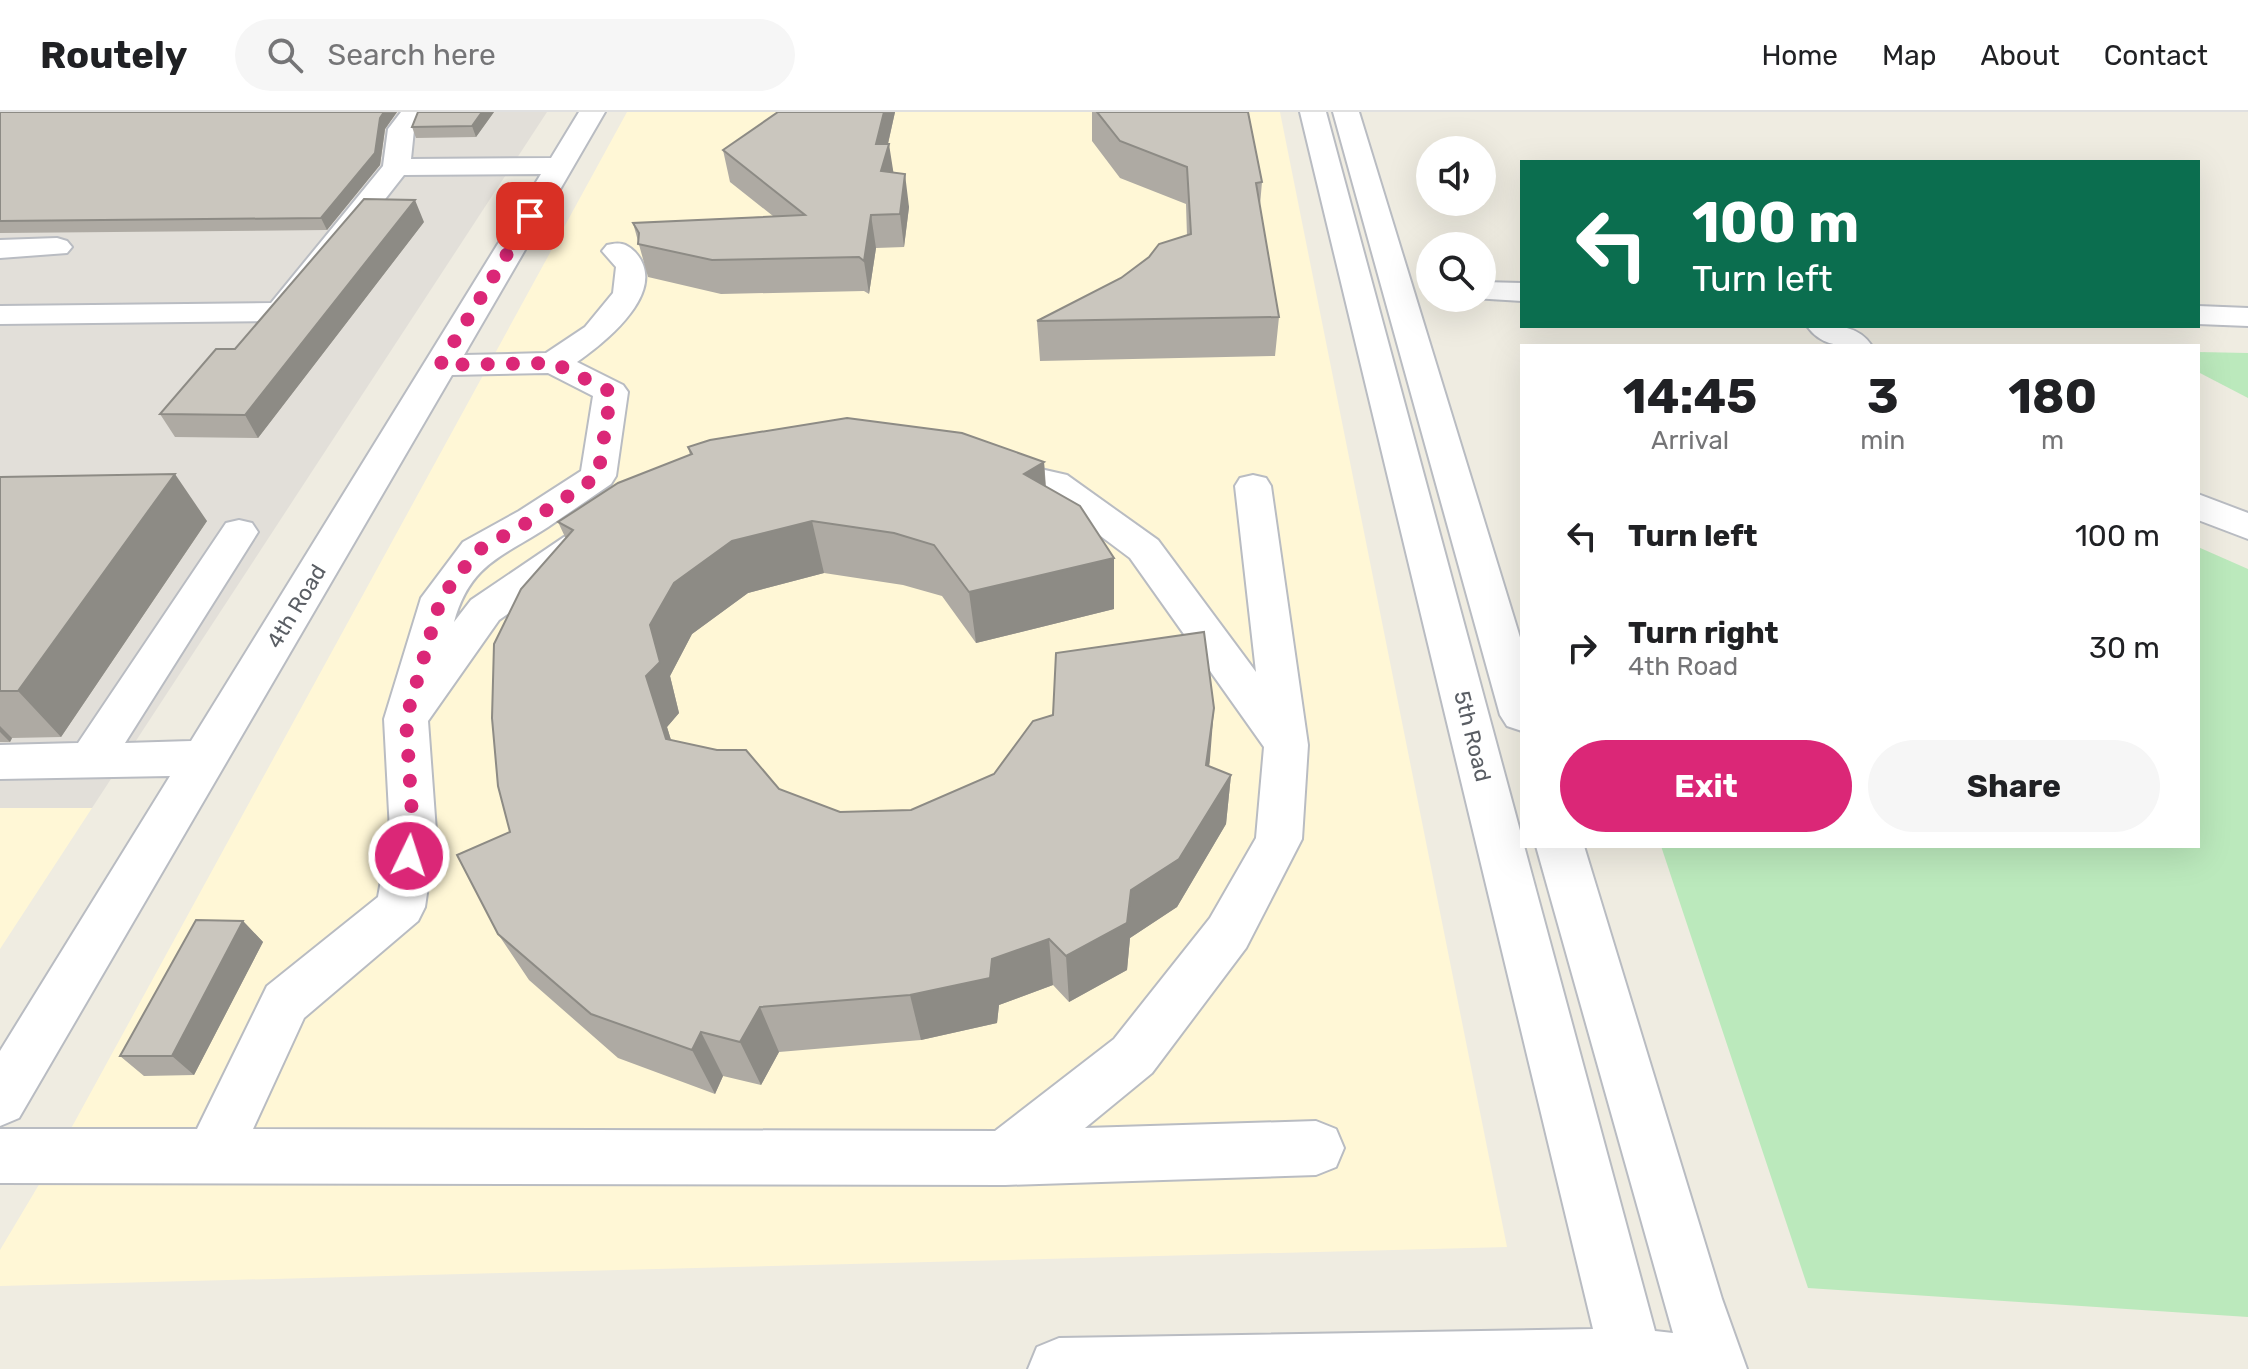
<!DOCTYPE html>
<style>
body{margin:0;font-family:Rubik,sans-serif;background:#f6f6f6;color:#202124;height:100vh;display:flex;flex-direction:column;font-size:30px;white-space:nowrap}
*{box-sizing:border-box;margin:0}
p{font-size:26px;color:#757577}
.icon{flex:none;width:44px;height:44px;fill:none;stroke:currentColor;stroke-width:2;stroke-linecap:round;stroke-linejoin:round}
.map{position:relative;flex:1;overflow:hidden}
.side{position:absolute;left:1520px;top:232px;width:680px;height:504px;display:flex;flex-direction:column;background:#fff;border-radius:0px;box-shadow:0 8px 32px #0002}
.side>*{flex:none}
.guide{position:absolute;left:1520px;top:48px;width:680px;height:168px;border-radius:0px;box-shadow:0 8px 32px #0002;background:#0b6e4f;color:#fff;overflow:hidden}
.controls{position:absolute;left:1416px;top:24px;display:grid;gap:16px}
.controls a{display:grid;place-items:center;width:80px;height:80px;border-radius:50%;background:#fff;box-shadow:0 8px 32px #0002;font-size:40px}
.pin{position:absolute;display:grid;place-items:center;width:68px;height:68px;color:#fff;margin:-34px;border-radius:16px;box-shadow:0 4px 12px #0006}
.me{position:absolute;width:88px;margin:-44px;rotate:4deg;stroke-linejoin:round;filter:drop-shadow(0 0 6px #0008)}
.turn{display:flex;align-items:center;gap:28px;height:168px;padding:0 40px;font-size:36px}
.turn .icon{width:104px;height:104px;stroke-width:2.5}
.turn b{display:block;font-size:56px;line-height:68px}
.eta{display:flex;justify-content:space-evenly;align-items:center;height:136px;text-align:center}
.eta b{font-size:48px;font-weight:700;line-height:56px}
.cta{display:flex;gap:16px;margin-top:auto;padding:16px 40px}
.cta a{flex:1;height:92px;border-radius:48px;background:#db2777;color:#fff;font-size:32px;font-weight:700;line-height:92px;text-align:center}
.cta a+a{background:#f6f6f6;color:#202124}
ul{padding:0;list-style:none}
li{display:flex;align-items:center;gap:24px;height:112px;padding:0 40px}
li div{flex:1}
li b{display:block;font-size:30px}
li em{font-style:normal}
header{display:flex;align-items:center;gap:48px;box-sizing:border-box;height:112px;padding:0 40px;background:#fff;border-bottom:2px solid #e0e0e0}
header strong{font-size:38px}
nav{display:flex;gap:44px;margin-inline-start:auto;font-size:28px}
.search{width:560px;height:72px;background:#f6f6f6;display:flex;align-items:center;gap:20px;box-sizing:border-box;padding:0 28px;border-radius:44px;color:#757577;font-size:30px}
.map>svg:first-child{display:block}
</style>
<header>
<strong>Routely</strong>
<div class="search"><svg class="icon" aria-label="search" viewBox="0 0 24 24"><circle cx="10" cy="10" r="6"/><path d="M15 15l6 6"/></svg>Search here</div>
<nav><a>Home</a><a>Map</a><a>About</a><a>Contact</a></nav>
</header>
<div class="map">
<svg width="2248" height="1257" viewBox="0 0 2248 1257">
<rect width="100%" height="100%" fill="#efece1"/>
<!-- commercial -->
<path fill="#fff7d6" d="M627 0H1280L1507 1135 0 1174V1138L56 1044Z
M0 696H92L0 837Z"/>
<!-- industrial -->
<path fill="#e2dfd9" d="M0 0H547L92 696H0Z"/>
<!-- green -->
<path fill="#bbe9bc" d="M2198 240 2248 241V286L2198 260Z
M2198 435 2248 457V1205L1808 1176 1661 734H2198Z"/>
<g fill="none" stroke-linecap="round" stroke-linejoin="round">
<defs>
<path id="minor" d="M401 0H427L414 18 411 47 551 46 579 0H605L464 243 546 241 585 215 613 181 616 155 602 139 607 133C619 130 626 131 635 140 670 178 607 229 577 250L623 273 628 280 616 364 611 372C590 386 569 401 548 415 502 445 470 452 454 510L471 488 564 425 578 421 592 425 597 434 592 443 499 508 428 609 436 719 425 795 418 809 304 906 253 1017 995 1019 1114 927 1210 806 1256 726 1264 635 1130 446 1042 380 975 364 970 356 975 348 988 345 1067 363 1158 428 1256 560 1235 374 1240 366 1253 363 1266 366 1271 374 1308 633 1302 727 1246 836 1152 961 1085 1016 1316 1009 1336 1017 1344 1036 1336 1055 1316 1063 1005 1073 0 1071V1017H197L267 874 378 785 390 719 384 607 421 486 463 430 519 399 581 359 593 284 548 261 452 263 19 1006 0 1014V939L170 664 0 667V633L78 631 226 411 239 408 252 411 258 420 125 631 191 629 541 62 404 63 291 207 280 209 0 212V194L271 191 383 54 388 17Z
M1300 0H1326L1655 1219 1673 1221 1536 734H1584L1722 1187 1747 1257H1028L1037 1235 1059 1226 1593 1217Z
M1333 0H1359L1522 532V619L1507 614 1500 603Z
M57 126 67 129 72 135 67 141 0 146V128Z
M1482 170 1522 171V189L1473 186H1482Z
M2198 194 2248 196V214L2198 212Z
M1807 214C1832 214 1857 211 1872 234 1847 234 1823 237 1807 214Z
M2198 382 2248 401V427L2198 408Z"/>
</defs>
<!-- minor casing -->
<use href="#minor" stroke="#b9bcc2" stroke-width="4"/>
<!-- minor -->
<use href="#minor" fill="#fff" fill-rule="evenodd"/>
</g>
<!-- wall -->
<path fill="#aeaaa3" d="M0 0H397L385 17 380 53 327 118 0 121Z
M419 0H494L476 25 416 26 412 15Z
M778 0H895L888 32 893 61 909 95 904 135 876 136 869 182 864 179 721 182 648 165 633 111 773 104 730 70 723 38Z
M1092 0H1248L1262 70 1260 93 1279 205 1275 244 1040 249 1037 209 1121 166 1187 124 1186 92 1120 66 1092 29Z
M424 110 258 326 175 325 160 302 235 237Z
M688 335 1044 350 1046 374 1114 446V497L976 531 942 484 903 473 824 461 748 481 692 522 670 564 679 601 667 615 671 628 779 677 840 700 911 698 1210 647 1209 654 1231 663 1226 712 1177 795 1130 826 1127 858 1069 890 1053 873 999 893 997 911 921 928 779 940 761 973 723 964 715 982 618 946 529 868 498 822 510 720 566 427 558 410 690 343Z
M0 365 207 409 61 625 12 626 10 630H0Z
M243 809 263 830 194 963 144 964 120 944Z"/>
<!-- shaded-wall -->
<path fill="#8d8b85" d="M384 0H397L385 17 380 53 327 118 321 106Z
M482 0H494L476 25 472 14Z
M884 0H895L884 49 889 32 894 64 885 92 876 32Z
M905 62 909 95 904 135 900 102Z
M415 88 424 110 258 326 245 303Z
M871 103 876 136 869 182 864 149Z
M1044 350 1047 402 1024 362Z
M175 362 207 409 61 625 18 579Z
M812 409 824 461 748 481 692 522 670 564 679 601 667 615 686 677 666 627 646 564 650 513 674 471 732 429Z
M1114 446V497L976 531 969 480Z
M1214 596 1210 647 1202 703 1206 653Z
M0 614 12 626 10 630 0 620Z
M1231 663 1226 712 1177 795 1130 826 1127 858 1069 890 1066 844 1131 778Z
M243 809 263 830 194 963 172 944Z
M1049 827 1053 873 999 893 997 911 921 928 910 883 992 847Z
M760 895 779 940 761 973 740 930Z
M701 920 723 964 715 982 692 938Z"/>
<!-- building -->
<path fill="#cac6be" stroke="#8d8b85" stroke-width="2" d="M0 0H384L380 6 375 41 321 106 0 109Z
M418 0H482L472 14 412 15Z
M778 0H884L876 32H889L881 59 905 62 900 102 871 103 864 149 859 145 712 148 638 132 639 121 633 111 805 103 723 38Z
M1097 0H1248L1262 70 1256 71 1279 205 1037 209 1121 166 1149 145 1159 132 1191 122 1187 55 1120 29Z
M364 87 415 88 245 303 160 302 216 237H235Z
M847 306 962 321 1044 350 1024 362 1080 394 1114 446 969 480 934 433 894 421 812 409 732 429 674 471 650 513 660 550 646 564 666 627 717 638H746L779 677 840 700 911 698 994 662 1033 609 1053 603 1056 541 1204 520 1214 596 1206 653 1231 663 1179 747 1131 778 1127 811 1066 844 1049 827 992 847 990 866 910 883 760 895 740 930 701 920 692 938 591 902 498 822 457 743 510 720 498 674 492 606 494 532 521 477 573 418 558 410 618 371 692 342 688 335 710 328Z
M175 362 18 579H0V365Z
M196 808 243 809 172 944H120Z"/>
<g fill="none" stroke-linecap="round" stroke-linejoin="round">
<!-- route -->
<path stroke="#db2777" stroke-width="14" stroke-dasharray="0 25.2" d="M409 744 413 719 406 607 441 486 477 439 532 408 598 364 611 280 554 251 440 253 530 104"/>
</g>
<g text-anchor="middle" stroke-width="6" stroke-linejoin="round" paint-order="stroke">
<!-- street labels -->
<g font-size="22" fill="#5a5e64" stroke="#fff">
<text transform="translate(296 494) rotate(-59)" y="8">4th Road</text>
<text transform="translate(1473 624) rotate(76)" y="8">5th Road</text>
</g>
</g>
</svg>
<div class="controls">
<a><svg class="icon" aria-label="sound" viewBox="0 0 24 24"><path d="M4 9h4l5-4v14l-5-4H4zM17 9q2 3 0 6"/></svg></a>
<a><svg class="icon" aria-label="search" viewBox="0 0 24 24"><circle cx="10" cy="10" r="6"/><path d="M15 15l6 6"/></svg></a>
</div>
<div class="pin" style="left:530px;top:104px;background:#d93025"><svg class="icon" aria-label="arrive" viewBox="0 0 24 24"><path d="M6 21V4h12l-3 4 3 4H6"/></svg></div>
<svg class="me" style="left:409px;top:744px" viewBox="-20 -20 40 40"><circle r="17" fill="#db2777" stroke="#fff" stroke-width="3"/><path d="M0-11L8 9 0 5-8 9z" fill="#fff"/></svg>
<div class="guide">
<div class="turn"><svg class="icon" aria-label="left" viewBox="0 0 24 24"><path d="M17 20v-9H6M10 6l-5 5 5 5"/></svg><div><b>100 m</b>Turn left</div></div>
</div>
<section class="side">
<div class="eta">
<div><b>14:45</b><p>Arrival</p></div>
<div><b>3</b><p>min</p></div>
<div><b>180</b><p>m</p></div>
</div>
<ul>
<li><svg class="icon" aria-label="left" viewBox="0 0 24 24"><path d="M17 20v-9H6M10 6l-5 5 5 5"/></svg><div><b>Turn left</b></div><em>100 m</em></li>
<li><svg class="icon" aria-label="right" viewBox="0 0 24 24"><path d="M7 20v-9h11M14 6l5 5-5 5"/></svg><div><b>Turn right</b><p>4th Road</p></div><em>30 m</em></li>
</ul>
<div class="cta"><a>Exit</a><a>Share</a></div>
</section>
</div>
